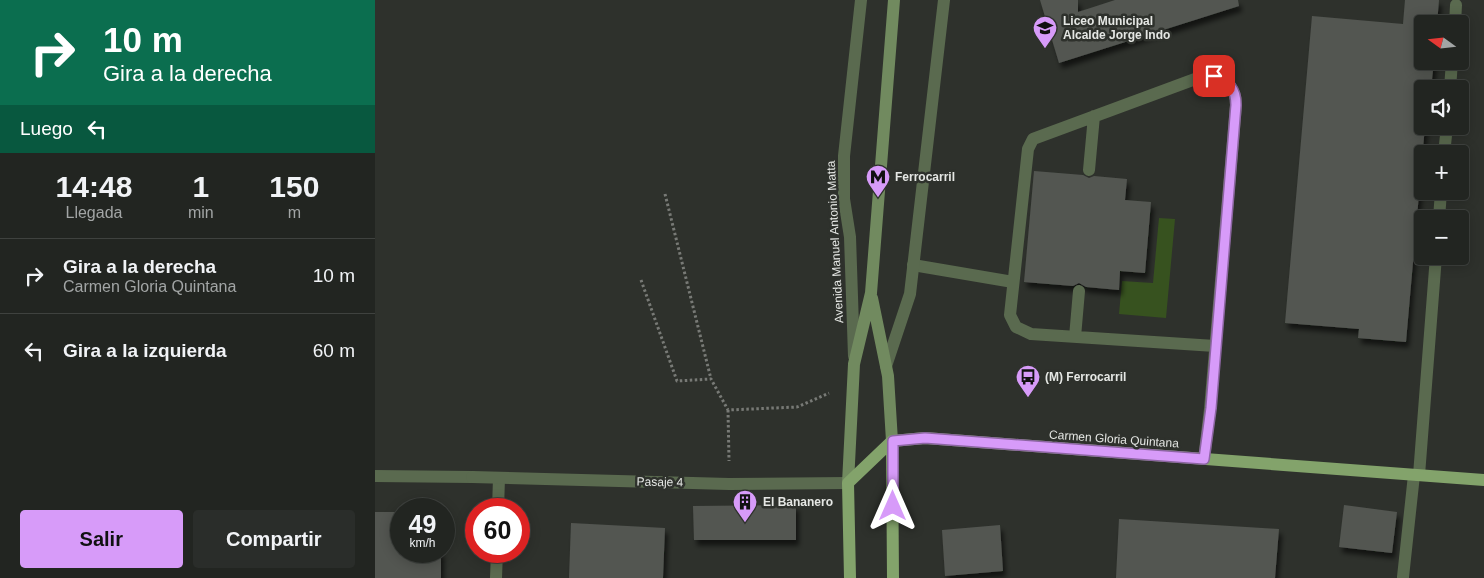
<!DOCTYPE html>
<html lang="es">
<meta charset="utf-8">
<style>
body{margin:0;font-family:Helvetica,sans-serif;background:#2a2d2a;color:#f1f3f6;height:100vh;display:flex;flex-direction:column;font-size:19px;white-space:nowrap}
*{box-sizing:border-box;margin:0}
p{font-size:16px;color:#a2a5a5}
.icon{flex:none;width:28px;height:28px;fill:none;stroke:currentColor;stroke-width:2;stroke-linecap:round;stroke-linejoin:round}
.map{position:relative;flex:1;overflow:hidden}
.sheet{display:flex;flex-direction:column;background:#222521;width:375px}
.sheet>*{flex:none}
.guide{background:#0b6e4f;color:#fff;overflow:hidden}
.needle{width:32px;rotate:285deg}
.buttons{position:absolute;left:1039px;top:15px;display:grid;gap:10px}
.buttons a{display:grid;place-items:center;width:55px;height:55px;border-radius:5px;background:#222521;box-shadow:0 2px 12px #0003,0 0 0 1px #3f423f;font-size:25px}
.speed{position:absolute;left:15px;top:498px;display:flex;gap:10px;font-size:25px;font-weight:700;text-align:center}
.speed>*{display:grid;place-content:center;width:65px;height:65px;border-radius:50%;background:#222521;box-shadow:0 2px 12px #0003,0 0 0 1px #3f423f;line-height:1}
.speed small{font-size:12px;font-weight:400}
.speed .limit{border:8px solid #d22;background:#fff;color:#111}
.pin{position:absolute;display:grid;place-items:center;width:42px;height:42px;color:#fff;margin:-21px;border-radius:10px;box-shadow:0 2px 8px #0006}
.me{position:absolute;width:55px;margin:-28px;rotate:0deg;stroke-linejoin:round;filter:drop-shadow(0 0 4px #0008)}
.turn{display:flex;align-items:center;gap:18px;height:105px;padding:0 20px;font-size:22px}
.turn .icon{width:65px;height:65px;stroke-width:2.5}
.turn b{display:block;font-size:35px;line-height:42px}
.then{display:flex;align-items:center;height:48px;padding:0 20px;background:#0003;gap:10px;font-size:19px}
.eta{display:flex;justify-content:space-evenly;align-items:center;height:85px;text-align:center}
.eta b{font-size:30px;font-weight:800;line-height:35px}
.button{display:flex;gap:10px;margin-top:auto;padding:10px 20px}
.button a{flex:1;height:58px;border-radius:5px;background:#d79bf9;color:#111;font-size:20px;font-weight:800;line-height:58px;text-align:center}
.button a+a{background:#2a2d2a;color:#f1f3f6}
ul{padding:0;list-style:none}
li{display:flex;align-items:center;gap:15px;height:75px;padding:0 20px;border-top:1px solid #3f423f}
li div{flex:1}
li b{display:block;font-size:19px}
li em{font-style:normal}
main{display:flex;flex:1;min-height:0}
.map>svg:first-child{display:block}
</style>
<main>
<section class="sheet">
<div class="guide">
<div class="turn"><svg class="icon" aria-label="right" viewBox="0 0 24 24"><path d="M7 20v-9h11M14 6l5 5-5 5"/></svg><div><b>10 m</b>Gira a la derecha</div></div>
<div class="then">Luego<svg class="icon" aria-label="left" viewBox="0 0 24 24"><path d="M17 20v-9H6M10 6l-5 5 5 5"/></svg></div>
</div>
<div class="eta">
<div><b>14:48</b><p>Llegada</p></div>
<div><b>1</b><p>min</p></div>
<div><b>150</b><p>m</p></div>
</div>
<ul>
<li><svg class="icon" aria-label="right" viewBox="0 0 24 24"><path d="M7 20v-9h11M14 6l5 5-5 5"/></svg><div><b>Gira a la derecha</b><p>Carmen Gloria Quintana</p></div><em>10 m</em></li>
<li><svg class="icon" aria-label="left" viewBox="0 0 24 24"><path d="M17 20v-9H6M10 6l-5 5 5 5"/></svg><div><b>Gira a la izquierda</b></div><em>60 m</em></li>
</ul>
<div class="button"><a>Salir</a><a>Compartir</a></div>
</section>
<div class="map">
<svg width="1109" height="578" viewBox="0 0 1109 578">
<defs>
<filter id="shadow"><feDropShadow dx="3" dy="5.5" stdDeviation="2.5" flood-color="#0009"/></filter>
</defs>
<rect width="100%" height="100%" fill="#2e312c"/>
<!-- green -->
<path fill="#37521f" d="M784 218 800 219 791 318 744 314 747 281 778 283Z"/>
<!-- building -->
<path fill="#535651" filter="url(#shadow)" d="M665 0H703V12L740 0H863L864 6 684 63Z
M1030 0H1064L1062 24H1048V61H1059L1056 89H1048V126H1050L1031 342 983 338 984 329 910 323 937 16 1028 24Z
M659 171 708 175 714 178 719 176 752 179 750 200 776 202 770 273 745 271 744 290 711 287 704 283 698 286 649 282Z
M421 505V540H319L318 506Z
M969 505 1022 512 1017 553 964 547Z
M0 512H26V551H66V578H0Z
M744 519 904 529 900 578H741Z
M196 523 290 528 288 578H194Z
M625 525 628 571 570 576 567 530Z"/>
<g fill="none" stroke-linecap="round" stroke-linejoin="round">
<!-- path -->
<path stroke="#787a76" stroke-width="3" stroke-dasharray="2.5 2.5" stroke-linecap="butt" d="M290 194 336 379
M266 280 302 381 336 379 353 410 422 407 454 393
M353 410 354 461"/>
<!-- service -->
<path stroke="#5a6a4f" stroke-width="12" d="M1080 24 1081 5
M1075 89 1077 61
M1069 154 1072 126
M714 170 719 116
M1064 219 1066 191
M538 265 638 282
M700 337 704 291
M829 459 835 409 861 105C861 86 849 76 831 75L658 139 653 149 635 315 641 327 656 334 840 346
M1044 475 1061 256
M0 476 97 477
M123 509 124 478
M1028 577 1039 475
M121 578 122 551"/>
<!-- minor -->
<path stroke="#5a6a4f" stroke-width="12" d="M97 477 354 484 473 483"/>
<!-- tertiary -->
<path stroke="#5a6a4f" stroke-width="12" d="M479 356 475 237 469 199V156L486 0
M511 366 535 294 569 0"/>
<!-- secondary -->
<path stroke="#718a5f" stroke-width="12" d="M497 298 513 376 517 441
M473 483 479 364 496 293 519 0"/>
<!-- primary -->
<path stroke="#83a36b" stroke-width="12" d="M517 441 518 578
M475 578 473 483 517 441 550 438 1109 480"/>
</g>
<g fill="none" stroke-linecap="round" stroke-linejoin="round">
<defs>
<path id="route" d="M518 506V441L550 438 829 459 836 408 861 105C861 89 854 81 839 76"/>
</defs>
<!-- route casing -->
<use href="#route" stroke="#8c65a2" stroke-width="12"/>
<!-- route -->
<use href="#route" stroke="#d79bf9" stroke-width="9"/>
</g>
<!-- icons -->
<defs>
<symbol id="school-pin" viewBox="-11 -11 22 30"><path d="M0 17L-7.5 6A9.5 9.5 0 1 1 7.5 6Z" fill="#d79bf9" stroke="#2e312c"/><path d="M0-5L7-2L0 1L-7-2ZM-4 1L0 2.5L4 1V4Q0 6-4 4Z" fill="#111"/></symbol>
<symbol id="metro-pin" viewBox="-11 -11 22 30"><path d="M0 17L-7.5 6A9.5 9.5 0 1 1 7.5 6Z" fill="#d79bf9" stroke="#2e312c"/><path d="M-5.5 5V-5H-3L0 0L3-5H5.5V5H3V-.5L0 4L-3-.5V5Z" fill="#111"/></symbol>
<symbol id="bus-pin" viewBox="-11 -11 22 30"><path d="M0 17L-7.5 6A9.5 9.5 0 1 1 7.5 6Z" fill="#d79bf9" stroke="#2e312c"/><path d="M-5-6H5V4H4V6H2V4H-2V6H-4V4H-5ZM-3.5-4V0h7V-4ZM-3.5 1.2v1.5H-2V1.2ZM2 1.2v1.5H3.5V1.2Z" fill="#111"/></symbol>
<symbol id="building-pin" viewBox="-11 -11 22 30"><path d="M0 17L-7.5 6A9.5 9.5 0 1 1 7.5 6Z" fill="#d79bf9" stroke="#2e312c"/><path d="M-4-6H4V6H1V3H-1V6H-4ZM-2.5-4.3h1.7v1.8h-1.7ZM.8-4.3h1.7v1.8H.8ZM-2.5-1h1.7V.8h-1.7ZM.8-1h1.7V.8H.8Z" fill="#111"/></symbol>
</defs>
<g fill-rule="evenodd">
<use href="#school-pin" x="656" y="14" width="28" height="38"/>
<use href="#metro-pin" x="489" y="163" width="28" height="38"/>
<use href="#bus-pin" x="639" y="363" width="28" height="38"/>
<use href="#building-pin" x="356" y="488" width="28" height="38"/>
</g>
<g text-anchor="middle" stroke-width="5" stroke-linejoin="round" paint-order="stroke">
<!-- poi labels -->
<g font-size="12" font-weight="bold" fill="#e5e7e4" stroke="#2e312c" text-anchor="start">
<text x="688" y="25">Liceo Municipal<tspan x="688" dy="14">Alcalde Jorge Indo</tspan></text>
<text x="520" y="181">Ferrocarril</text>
<text x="670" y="381">(M) Ferrocarril</text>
<text x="388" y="506">El Bananero</text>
</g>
<!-- street labels -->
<g font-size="12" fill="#e5e7e4" stroke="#2e312c">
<text transform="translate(460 242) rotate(-93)" y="4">Avenida Manuel Antonio Matta</text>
<text transform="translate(739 439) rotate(4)" y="4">Carmen Gloria Quintana</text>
<text transform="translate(285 482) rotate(1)" y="4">Pasaje 4</text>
</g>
</g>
</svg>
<div class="buttons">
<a><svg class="needle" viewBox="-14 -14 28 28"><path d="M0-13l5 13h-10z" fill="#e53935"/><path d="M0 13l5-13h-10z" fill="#a2a5a5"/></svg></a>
<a><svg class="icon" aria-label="sound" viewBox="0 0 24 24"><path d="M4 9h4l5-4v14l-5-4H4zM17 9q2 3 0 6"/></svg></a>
<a>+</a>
<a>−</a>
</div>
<div class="speed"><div>49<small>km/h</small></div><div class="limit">60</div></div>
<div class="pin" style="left:839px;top:76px;background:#d93025"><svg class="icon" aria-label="arrive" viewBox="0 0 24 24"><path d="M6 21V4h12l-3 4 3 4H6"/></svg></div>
<svg class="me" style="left:518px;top:506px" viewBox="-20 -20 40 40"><path d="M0-17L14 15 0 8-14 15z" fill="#d79bf9" stroke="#fff" stroke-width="4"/></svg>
</div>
</main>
